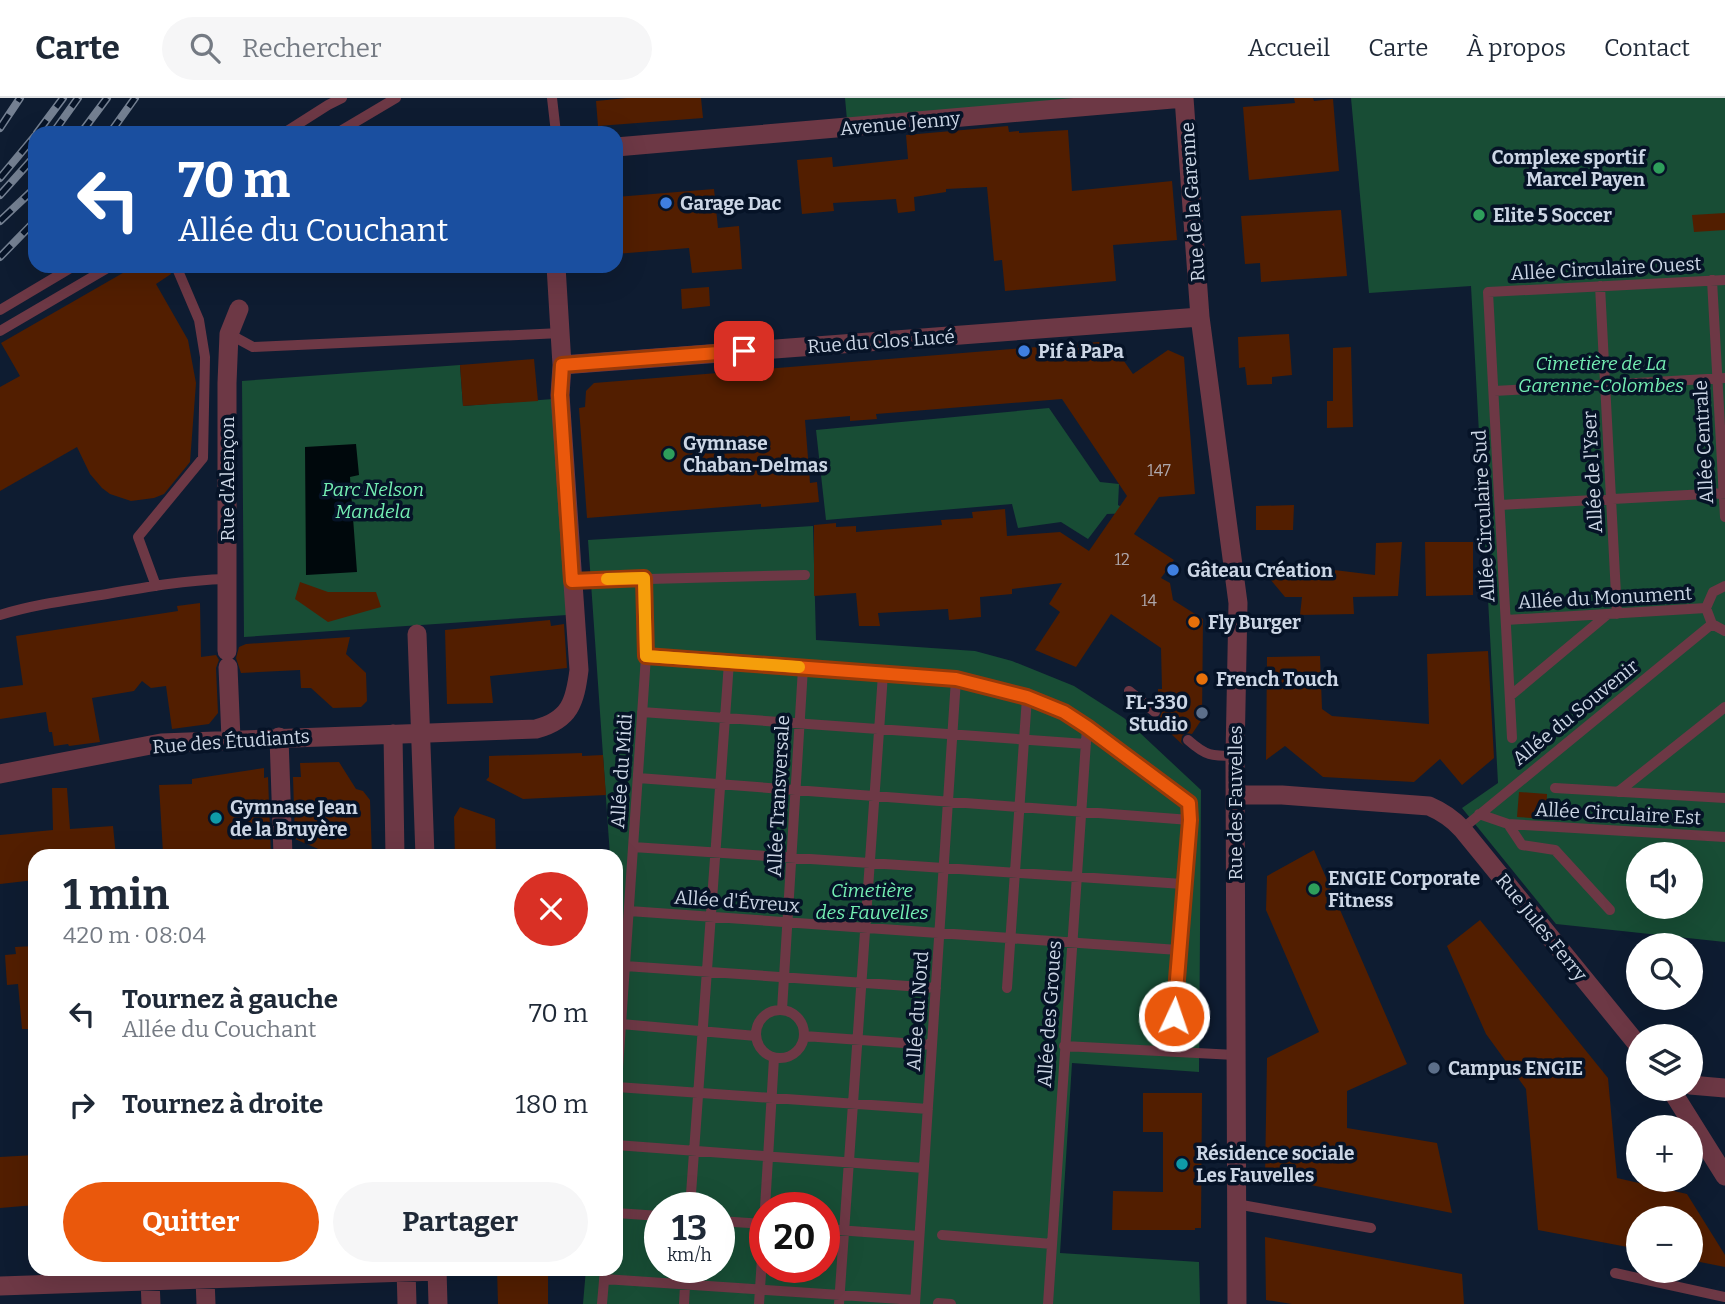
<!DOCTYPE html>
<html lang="fr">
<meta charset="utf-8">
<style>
body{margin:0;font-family:Bitter,serif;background:#f6f6f7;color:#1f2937;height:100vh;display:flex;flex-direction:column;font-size:26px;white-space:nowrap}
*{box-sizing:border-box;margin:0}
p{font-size:23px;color:#747a83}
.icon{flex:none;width:38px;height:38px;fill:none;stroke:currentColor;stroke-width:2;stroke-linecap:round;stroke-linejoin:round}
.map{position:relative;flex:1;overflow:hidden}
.side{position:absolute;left:28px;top:751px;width:595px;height:427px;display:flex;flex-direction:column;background:#fff;border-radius:21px;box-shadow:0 7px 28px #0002}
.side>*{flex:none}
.guide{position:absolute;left:28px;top:28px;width:595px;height:147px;border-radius:21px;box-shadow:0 7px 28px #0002;background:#1a4fa0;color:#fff;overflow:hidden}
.fabs{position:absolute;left:1626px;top:744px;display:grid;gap:14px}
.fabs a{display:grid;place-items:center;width:77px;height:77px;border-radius:50%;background:#fff;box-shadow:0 7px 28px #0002;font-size:35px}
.speed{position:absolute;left:644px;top:1094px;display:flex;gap:14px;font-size:35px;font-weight:700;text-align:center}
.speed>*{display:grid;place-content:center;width:91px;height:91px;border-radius:50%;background:#fff;box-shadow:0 7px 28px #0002;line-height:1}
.speed small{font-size:18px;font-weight:400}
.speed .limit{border:10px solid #d22;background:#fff;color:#111}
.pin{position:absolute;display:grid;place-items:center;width:60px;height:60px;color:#fff;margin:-30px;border-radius:14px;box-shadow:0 4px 10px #0006}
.me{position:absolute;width:77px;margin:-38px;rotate:3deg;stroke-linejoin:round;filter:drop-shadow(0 0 5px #0008)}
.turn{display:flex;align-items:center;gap:24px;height:147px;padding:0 35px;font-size:32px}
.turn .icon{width:91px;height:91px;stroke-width:2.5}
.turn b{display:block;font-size:49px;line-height:60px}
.round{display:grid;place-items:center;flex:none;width:74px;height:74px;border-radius:37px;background:#f6f6f7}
.overview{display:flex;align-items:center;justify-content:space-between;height:119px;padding:0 35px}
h1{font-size:42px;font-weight:700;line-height:52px}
.primary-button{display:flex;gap:14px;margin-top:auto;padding:14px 35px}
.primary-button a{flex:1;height:80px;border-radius:42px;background:#ea580c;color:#fff;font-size:28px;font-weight:700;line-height:80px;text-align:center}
.primary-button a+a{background:#f6f6f7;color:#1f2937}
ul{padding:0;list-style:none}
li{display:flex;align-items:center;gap:21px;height:91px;padding:0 35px}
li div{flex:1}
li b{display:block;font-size:26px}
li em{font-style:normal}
header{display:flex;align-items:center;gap:42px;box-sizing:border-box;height:98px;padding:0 35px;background:#fff;border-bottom:2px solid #e0e1e3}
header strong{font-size:33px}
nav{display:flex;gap:38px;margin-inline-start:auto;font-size:24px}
.search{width:490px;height:63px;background:#f6f6f7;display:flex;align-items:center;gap:18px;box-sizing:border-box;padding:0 24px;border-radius:38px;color:#747a83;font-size:26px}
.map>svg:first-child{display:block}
</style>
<header>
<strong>Carte</strong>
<div class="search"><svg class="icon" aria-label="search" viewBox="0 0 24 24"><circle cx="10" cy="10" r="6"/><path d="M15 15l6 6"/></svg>Rechercher</div>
<nav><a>Accueil</a><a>Carte</a><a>À propos</a><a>Contact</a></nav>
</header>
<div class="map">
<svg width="1725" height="1206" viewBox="0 0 1725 1206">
<rect width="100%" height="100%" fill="#0e1c31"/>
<!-- green -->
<path fill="#184d35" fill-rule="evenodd" d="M845 0H1078L847 22Z
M1351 0H1725V844L1556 826 1462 710 1498 685 1471 188 1369 195ZM1638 756H1690V808H1638Z
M460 267 463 308 553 301 567 517 244 539 242 283Z
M1049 310 1100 384 1119 386 1118 407 1132 415 1107 416 1088 441 1061 424 1018 430 1012 406 826 422 816 332Z
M813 428 816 542 975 553 1012 563 1074 588 1124 620 1201 692 1199 974 1072 965 1060 1155 1199 1164 1200 1206H583L586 1171H616V758H610L588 442ZM660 1110H719V1169H660ZM765 1110H824V1169H765Z"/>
<!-- water -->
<path fill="#00080c" d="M356 346 359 377 350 379 357 474 306 477 305 349Z"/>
<!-- building -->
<path fill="#521e00" d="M627 0H701L703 20 598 28 596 3Z
M1294 0H1313L1314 3 1333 1 1339 73 1249 82 1243 9 1295 5Z
M1008 28 1009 34 1019 33V35L1068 32 1072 93 1172 83 1177 142 1113 147 1116 183 1005 193 1002 162 994 163 987 89 946 91V94L914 99 915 113 898 115 896 101 833 105 834 113 802 116 797 62 832 59 833 69 908 61 906 37Z
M714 91 718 130 739 128 742 171 692 175 689 150 616 156V99Z
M1341 112 1347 178 1261 184 1260 165 1245 166 1241 118Z
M1725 115V132L1694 134 1692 117Z
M135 168H169L171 176 156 186 188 242 196 285 190 364 164 396 154 400 131 403 110 396 102 390 90 376 77 349 0 393V289L20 278 1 245Z
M709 189 710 208 682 211 681 191Z
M1289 236 1292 277 1272 279V286L1247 287 1245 269 1239 270 1238 239Z
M1110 243 1133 276 1168 252 1184 259 1195 396 1159 399 1134 436 1174 462 1161 480 1170 485 1173 502 1203 521 1202 621 1192 636 1186 635 1182 638 1181 644 1184 648 1155 621 1160 619 1162 614 1158 607V591H1162L1161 550 1111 516 1076 569 1035 552 1060 514 1049 506 1062 485 1012 491V496L980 499 981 519 949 522 948 511 878 515 880 528H859L856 495 814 498V427L836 425V429L856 428V434L942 427 941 422 973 420 972 414 1005 411 1007 438 1060 434 1089 453 1127 398 1062 301 876 316 877 321 850 323V318L805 322 810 385 817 384 819 404 761 409V406L587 420 579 310 585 309 586 293 594 285Z
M1351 249 1353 329 1327 330V303H1333V250Z
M534 261 538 303 463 308 460 267Z
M1294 407 1293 432H1256V408Z
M1402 444 1398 498 1353 499 1354 516 1300 517 1302 499H1285L1261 470H1318L1375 477 1376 445Z
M1425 444H1473V497L1426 498Z
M300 484 328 494H376L381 509 328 524 295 501Z
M200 505 201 559 216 557 219 562 216 570 218 615 209 626 172 631 166 588 151 590 142 583 134 593 92 600 100 644 69 648 68 646 54 648 52 634H49L46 614 0 621V590L23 587 16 538 178 513 177 508Z
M550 522 551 528 564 526 567 570 490 578 493 605 447 606 445 532Z
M350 539 346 556 366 575 367 603 361 609 333 610 311 590H301L300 572 241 575 236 560 239 549 246 546Z
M1488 553 1494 660 1462 687 1440 661 1414 684 1323 679 1285 648 1266 662 1267 559 1320 558 1322 611 1332 618 1429 626 1427 556Z
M582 655V658L603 657 606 697 523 701 486 682 489 679V658Z
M339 664 356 691 363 693 370 702 372 758H323V753L295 741 293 679H301L300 665Z
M264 670V680L268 679 271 758H242V752L163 755 159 687 192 686V681Z
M52 690H67L70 731 113 728 116 758H35V782L0 786V737L53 732Z
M1519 694 1547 696 1546 721 1517 719Z
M460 709 495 721 496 758H455L454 719Z
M1314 752 1407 966 1347 993V1030L1437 1045 1452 1115 1265 1078 1267 960 1319 934 1266 812 1267 778Z
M1480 822 1608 980 1617 1080 1687 1096 1725 1157V1169L1690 1162V1120H1638V1151L1538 1132 1526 991 1486 936 1447 848Z
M35 848V931H22L18 886 7 887 5 857 16 856 15 849Z
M1143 995H1202L1201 1130H1195V1132H1112L1113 1093 1163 1094V1034H1143Z
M35 1057V1107L0 1110V1059Z
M1265 1139 1462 1176 1464 1206H1292L1266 1202Z
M497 1171H548V1206H498Z"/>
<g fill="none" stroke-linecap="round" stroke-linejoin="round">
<!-- lane -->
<path stroke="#6d3845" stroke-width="10" d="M552 0 556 35
M284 35 328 7 342 0
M337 35 396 0
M1712 182 1725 419
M1600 188 1617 516
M0 212 74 168
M0 233 111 168
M229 236 253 249 561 235
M1494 293 1725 280
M1500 407 1725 395
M572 483 805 477
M156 488 138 439 203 360 205 259 199 222 176 168
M1725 488 1713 494 1706 510 1712 526 1725 533
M0 517C35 506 71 502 107 496 146 489 186 482 226 481
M1506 522 1706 510
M646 558 956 581 1027 599 1064 614 1087 629 1189 705 1190 722 1174 918
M1129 593 1155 614
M1510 598 1608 516
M642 614 1086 646
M1512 640 1488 194 1725 182
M1188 642C1206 658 1211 658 1235 658
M638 680 1190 722
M1555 690 1725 700
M1618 694 1725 609
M1479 716 1508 726 1725 739
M1508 726 1522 747 1555 752 1610 812
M1462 731 1712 526
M633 749 1183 786
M629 813 1178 852
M625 868 936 890
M1007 890 1027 599
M782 912 803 570
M756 936a24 24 0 1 1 48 0a24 24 0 1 1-48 0Z
M621 926 756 938
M804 938 932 947
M1064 948 1235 957
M617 989 928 1011
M616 1000 646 558 644 479
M616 1047 924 1070
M1236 1106 1371 1130
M690 1110 729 564
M765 1110 774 960
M616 1115 660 1118
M719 1123 765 1126
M824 1131 919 1138
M942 1137 1052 1146
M1615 1175 1725 1199
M604 1181 915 1202
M938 1205 951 1206
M602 1206 605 1171
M684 1206 686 1169
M759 1206 765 1114
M839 1206 883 576
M915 1206 956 581
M1048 1206 1087 629"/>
<!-- street -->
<path stroke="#6d3845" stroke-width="19" d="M1184 0 1200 219 1238 505 1235 658 1237 1206
M616 49 1184 0
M562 267 1200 219
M417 536 425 758
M227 553V285L229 236 239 211
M228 569 231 641
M393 636 395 758
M279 639 283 758
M0 676 161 645 536 631C570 622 575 604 579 572L560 297 562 267 556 168
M1235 697H1282L1429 708C1443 714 1452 720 1462 731L1638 947
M1690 987 1725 990
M1670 990 1725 1078
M406 1171 407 1206
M437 1171 438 1206
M205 1181 206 1206
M150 1183 151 1206
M0 1188 437 1173"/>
<defs>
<path id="rail" d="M0 30 20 0
M37 35 63 0
M53 35 78 0
M81 35 107 0
M110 35 135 0
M0 80 35 38
M0 97 35 58
M0 123 35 90
M0 159 35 123"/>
</defs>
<!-- rail casing -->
<use href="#rail" stroke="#748092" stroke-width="8"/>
<!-- rail -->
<use href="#rail" stroke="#061327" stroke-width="5" stroke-dasharray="16" stroke-linecap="butt"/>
</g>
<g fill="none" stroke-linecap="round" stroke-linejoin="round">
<defs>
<path id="route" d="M744 253 562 267 560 297 572 483 644 480 646 558 956 581 1027 599 1064 614 1087 629 1189 705 1190 722 1174 918"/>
</defs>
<!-- route casing -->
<use href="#route" stroke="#983908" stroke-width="18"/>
<!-- route -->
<use href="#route" stroke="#ea580c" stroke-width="12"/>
<!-- slow -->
<path stroke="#f59e0b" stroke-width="12" d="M607 481 644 480 646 558 799 569"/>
</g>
<!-- markers -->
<g fill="#2e9e5b" stroke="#061327" stroke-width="2.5">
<circle cx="1659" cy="70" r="7"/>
<circle cx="1479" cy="117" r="7"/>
<circle cx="669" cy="356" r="7"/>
<circle cx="1314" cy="791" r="7"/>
</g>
<g fill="#3f7fe0" stroke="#061327" stroke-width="2.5">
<circle cx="666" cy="105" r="7"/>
<circle cx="1024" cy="253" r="7"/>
<circle cx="1173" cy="472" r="7"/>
</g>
<g fill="#e8710a" stroke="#061327" stroke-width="2.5">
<circle cx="1194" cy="524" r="7"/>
<circle cx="1202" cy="581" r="7"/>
</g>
<g fill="#5c6f8a" stroke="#061327" stroke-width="2.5">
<circle cx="1202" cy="615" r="7"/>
<circle cx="1434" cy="970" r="7"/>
</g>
<g fill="#0f9aa8" stroke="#061327" stroke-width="2.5">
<circle cx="216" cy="720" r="7"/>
<circle cx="1182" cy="1066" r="7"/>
</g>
<g text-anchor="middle" stroke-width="7" stroke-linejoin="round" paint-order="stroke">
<!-- number labels -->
<g font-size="16" fill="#aea8ac">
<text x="1159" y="378">147</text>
<text x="1122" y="467">12</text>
<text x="1149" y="508">14</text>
</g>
<!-- street labels -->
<g font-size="19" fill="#ccd6e5" stroke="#061327">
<text transform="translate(900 25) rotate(-5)" y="7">Avenue Jenny</text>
<text transform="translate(1192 104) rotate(-94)" y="7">Rue de la Garenne</text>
<text transform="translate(1606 170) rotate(-3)" y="7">Allée Circulaire Ouest</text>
<text transform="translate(881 243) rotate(-4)" y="7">Rue du Clos Lucé</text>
<text transform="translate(1703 344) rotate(-93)" y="7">Allée Centrale</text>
<text transform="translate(1592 374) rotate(-93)" y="7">Allée de l'Yser</text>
<text transform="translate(227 381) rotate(-90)" y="7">Rue d'Alençon</text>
<text transform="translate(1483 418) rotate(-93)" y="7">Allée Circulaire Sud</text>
<text transform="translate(1605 499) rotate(-3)" y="7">Allée du Monument</text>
<text transform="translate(1575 614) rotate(-39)" y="7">Allée du Souvenir</text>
<text transform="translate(231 643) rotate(-4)" y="7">Rue des Étudiants</text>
<text transform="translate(621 673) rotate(-86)" y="7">Allée du Midi</text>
<text transform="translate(778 698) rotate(-87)" y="7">Allée Transversale</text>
<text transform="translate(1235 705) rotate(-90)" y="7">Rue des Fauvelles</text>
<text transform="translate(1618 715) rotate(3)" y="7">Allée Circulaire Est</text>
<text transform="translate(737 803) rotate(4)" y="7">Allée d'Évreux</text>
<text transform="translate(1542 829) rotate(51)" y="7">Rue Jules Ferry</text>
<text transform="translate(917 913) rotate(-86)" y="7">Allée du Nord</text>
<text transform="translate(1049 916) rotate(-86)" y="7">Allée des Groues</text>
</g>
<!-- poi labels -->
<g font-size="19" font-weight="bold" fill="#ccd6e5" stroke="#061327" text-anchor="start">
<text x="1645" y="66" text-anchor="end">Complexe sportif<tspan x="1645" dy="22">Marcel Payen</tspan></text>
<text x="680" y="112">Garage Dac</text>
<text x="1493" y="124">Elite 5 Soccer</text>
<text x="1038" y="260">Pif à PaPa</text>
<text x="683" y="352">Gymnase<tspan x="683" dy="22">Chaban-Delmas</tspan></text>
<text x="1187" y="479">Gâteau Création</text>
<text x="1208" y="531">Fly Burger</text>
<text x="1216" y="588">French Touch</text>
<text x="1188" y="611" text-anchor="end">FL-330<tspan x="1188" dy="22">Studio</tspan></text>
<text x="230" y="716">Gymnase Jean<tspan x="230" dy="22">de la Bruyère</tspan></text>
<text x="1328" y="787">ENGIE Corporate<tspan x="1328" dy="22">Fitness</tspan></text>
<text x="1448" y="977">Campus ENGIE</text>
<text x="1196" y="1062">Résidence sociale<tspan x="1196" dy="22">Les Fauvelles</tspan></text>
</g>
<!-- park labels -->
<g font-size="19" font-style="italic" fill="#74efb3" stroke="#061327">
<text x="1601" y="272">Cimetière de La<tspan x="1601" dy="22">Garenne-Colombes</tspan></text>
<text x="373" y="398">Parc Nelson<tspan x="373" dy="22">Mandela</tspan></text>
<text x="872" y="799">Cimetière<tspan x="872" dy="22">des Fauvelles</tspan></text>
</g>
</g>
</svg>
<div class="fabs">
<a><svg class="icon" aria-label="sound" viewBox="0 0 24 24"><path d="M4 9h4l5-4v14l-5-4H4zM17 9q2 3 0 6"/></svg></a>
<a><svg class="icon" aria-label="search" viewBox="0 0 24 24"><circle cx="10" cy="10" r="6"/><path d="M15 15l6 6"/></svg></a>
<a><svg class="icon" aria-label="layers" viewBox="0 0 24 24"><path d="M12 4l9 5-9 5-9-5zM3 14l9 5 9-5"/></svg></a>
<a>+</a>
<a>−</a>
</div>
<div class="speed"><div>13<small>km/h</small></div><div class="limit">20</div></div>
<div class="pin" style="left:744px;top:253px;background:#d93025"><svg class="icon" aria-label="arrive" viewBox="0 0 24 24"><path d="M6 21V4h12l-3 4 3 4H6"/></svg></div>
<svg class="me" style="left:1174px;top:918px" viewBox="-20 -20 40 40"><circle r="17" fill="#ea580c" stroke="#fff" stroke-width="3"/><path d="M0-11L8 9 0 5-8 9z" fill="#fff"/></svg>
<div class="guide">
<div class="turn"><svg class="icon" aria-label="left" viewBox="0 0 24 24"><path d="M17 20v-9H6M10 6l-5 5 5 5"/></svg><div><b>70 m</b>Allée du Couchant</div></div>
</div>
<section class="side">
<div class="overview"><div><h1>1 min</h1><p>420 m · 08:04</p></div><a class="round" style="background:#d93025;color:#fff"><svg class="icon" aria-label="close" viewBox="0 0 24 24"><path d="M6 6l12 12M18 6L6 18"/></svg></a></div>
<ul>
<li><svg class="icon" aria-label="left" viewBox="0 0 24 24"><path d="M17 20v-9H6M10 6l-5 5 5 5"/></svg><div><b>Tournez à gauche</b><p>Allée du Couchant</p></div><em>70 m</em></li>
<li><svg class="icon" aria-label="right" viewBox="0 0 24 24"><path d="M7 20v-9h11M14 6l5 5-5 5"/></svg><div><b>Tournez à droite</b></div><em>180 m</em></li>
</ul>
<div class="primary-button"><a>Quitter</a><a>Partager</a></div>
</section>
</div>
